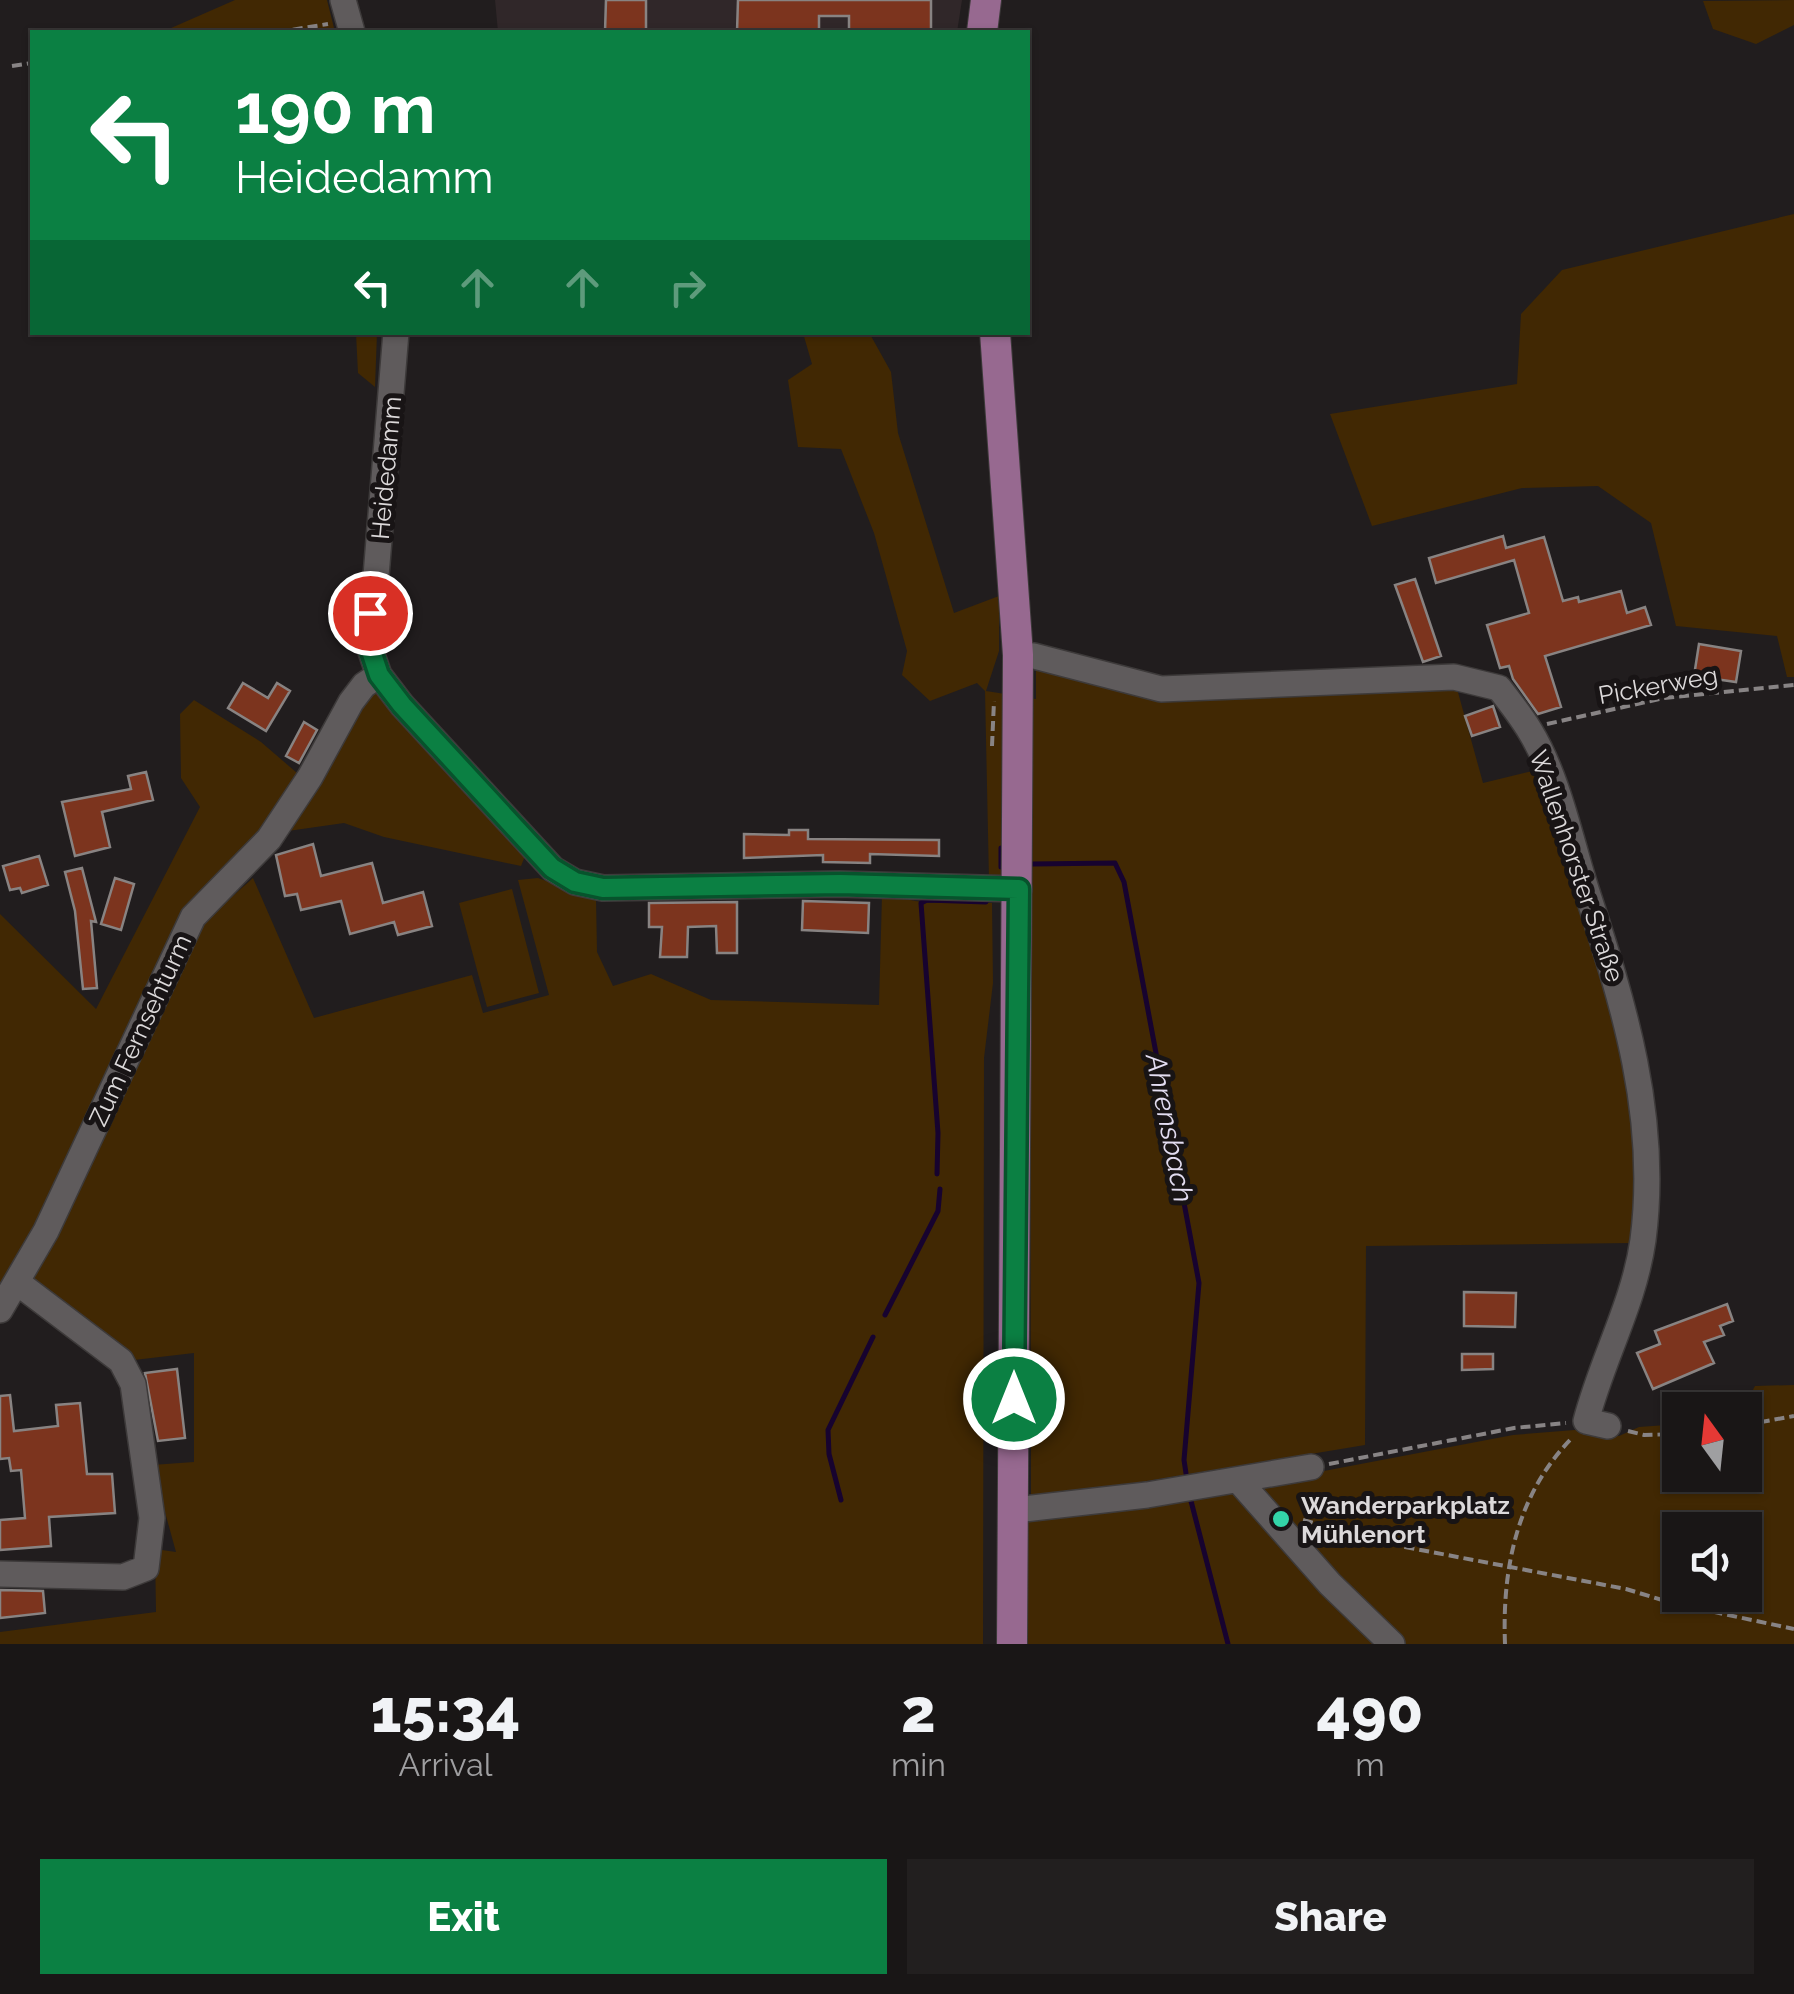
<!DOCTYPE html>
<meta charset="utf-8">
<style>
body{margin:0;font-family:Raleway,sans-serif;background:#221f1f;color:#f1f3f6;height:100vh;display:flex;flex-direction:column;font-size:38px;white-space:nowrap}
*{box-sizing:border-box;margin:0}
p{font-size:32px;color:#9f9fa1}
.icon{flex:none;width:55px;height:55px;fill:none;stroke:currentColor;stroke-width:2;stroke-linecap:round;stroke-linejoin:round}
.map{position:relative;height:1644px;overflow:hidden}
.panel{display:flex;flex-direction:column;background:#191616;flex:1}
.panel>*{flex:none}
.top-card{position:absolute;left:30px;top:30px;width:1000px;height:305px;border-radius:0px;box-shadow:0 2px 8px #0004,0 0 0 2px #373535;background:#0b8043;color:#fff;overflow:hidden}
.needle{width:65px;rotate:345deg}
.fabs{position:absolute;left:1662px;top:1392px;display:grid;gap:20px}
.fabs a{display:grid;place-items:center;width:100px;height:100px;border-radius:0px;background:#191616;box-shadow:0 2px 8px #0004,0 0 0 2px #373535;font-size:50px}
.pin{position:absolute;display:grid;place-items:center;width:85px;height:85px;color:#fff;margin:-42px;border:5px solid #fff;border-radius:50%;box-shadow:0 2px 10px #0007}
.me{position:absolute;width:110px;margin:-55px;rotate:0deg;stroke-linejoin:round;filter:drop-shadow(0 0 8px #0008)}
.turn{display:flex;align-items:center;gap:35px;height:210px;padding:0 40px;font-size:45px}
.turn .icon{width:130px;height:130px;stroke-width:2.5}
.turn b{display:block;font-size:70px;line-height:85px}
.lanes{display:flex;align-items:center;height:95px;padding:0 40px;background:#0003;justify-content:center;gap:50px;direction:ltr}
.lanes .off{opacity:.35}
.eta{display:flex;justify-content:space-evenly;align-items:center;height:170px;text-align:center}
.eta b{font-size:60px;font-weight:800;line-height:70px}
.cta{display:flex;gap:20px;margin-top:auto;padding:20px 40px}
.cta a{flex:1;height:115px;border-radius:0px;background:#0b8043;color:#fff;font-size:40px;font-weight:800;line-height:115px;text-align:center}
.cta a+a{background:#221f1f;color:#f1f3f6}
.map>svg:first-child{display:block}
</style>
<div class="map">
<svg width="1794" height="1644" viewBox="0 0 1794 1644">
<rect width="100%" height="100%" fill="#211d1e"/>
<!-- built -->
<path fill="#302729" d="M495 0H962L957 32H498Z"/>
<!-- green -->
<path fill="#412803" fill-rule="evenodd" d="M235 0H327L335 32H162Z
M1794 0V25L1756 44 1713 29 1703 1Z
M1794 214V677H1787L1777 636 1676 626 1651 523 1598 486 1522 488 1372 526 1330 414 1517 384 1521 314 1562 270Z
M356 333H377L375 387 358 373Z
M803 333H875L871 336 891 372 898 433 954 613 999 596V651L986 691 1036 699V664L1113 686 1456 685 1483 783 1541 769 1628 1053 1638 1173 1632 1243 1366 1246 1365 1445 1050 1497H1031L1030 876 989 880 985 691 977 683 930 701 902 675 907 651 874 533 841 449 798 447 788 380 812 364Z
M371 693 382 695 525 856 521 866 384 837 344 823 288 831 363 700Z
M194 700 261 742 297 773 265 828 186 914 0 1297V914L96 1009 200 807 181 778 180 714Z
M253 878 314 1018 472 975 483 1013 549 995 518 880 538 878 596 899 597 952 613 986 651 974 711 1000 879 1005 882 895 927 903H992L993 983 984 1058 983 1644H0V1632L156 1612 155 1549 176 1552 152 1465 194 1462V1353L134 1360 27 1286 198 927Z
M512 889 539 993 487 1007 459 903Z
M1794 1385V1644H1025L1028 1521 1251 1485 1513 1435 1587 1429 1619 1436 1639 1427 1680 1424V1475H1745V1410H1742L1755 1386ZM1680 1530H1745V1595H1680Z"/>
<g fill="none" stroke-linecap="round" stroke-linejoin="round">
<!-- stream -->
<path stroke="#17032f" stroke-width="5" d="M1032 864 1115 863 1124 882 1199 1283 1184 1460 1187 1480
M1001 867V848
M937 1174 938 1133 921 903 927 900 986 902
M885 1315 938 1211 940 1189
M841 1500 829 1454 828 1430 873 1337
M1191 1501 1228 1644"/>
</g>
<!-- building -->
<path fill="#7c341e" stroke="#888382" stroke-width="2.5" d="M606 0H646V32H605Z
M738 0H931V32H849V16H819V32H737Z
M1503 536 1506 548 1544 537 1563 601 1578 597 1579 602 1621 591 1627 613 1645 607 1651 625 1545 656 1561 707 1538 714 1513 679 1509 666 1500 668 1487 625 1529 613 1514 560 1436 583 1429 558Z
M1415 579 1441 656 1423 662 1395 585Z
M1699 644 1741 651 1736 682 1694 676Z
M243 683 268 698 277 683 290 691 266 731 228 708Z
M1493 706 1500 727 1472 736 1465 716Z
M304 722 317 730 299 763 286 756Z
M146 772 153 800 102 812 110 847 75 856 62 802 131 789 128 776Z
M789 830H808V839L939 840V856L870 854V863L823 862V855L744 858V834L789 835Z
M313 844 321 876 372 863 383 903 423 892 432 926 398 935 394 922 350 934 341 901 301 910 297 894 285 896 276 855Z
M39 856 48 885 22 893 20 888 10 890 3 866Z
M82 868 96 922 91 921 97 988 83 989 75 911 65 872Z
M115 878 134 884 121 930 101 924Z
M803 901 869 903 868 933 802 930Z
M737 902V953H717L716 926 688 927 687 957H660L662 927H649V903Z
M1464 1292 1516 1293 1515 1327 1464 1326Z
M1727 1304 1733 1321 1720 1326 1724 1335 1704 1342 1714 1363 1653 1389 1637 1353 1660 1344 1655 1331Z
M1462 1354H1493V1369L1462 1370Z
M177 1369 185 1438 158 1441 145 1373Z
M10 1395 14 1431 58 1426 56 1405 80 1403 87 1474H112L115 1513 49 1517 51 1546 0 1550V1520L25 1518 21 1470 11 1471 9 1458 0 1459V1396Z
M0 1590 43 1591 45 1613 0 1618Z"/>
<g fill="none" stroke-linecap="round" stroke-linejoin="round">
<defs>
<path id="minor" d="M343 0 352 32
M396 332 370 649 379 675 402 705 553 869 575 882 603 888 839 884 1019 889
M1018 655 1034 656 1161 689 1454 677 1499 688C1510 702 1521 716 1530 731 1558 777 1570 838 1586 889 1624 1005 1659 1117 1643 1240 1634 1304 1602 1359 1586 1421L1608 1426
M0 1310 46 1231 193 917 269 839 310 777 351 702 364 685 379 675
M1239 1481 1330 1584 1392 1644
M1015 1510 1147 1495 1311 1467
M0 1574 123 1577 146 1568 152 1518 133 1384 121 1361 18 1283"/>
<path id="major" d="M982 32 986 0
M995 332 1018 655 1012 1644"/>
</defs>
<!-- minor casing -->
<use href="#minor" stroke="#3d3a3a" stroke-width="28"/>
<!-- major casing -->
<use href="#major" stroke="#3d3a3a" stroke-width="32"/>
<!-- path -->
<path stroke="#888485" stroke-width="4" stroke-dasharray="10 5" stroke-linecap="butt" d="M278 32 328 24
M12 66 32 63
M1547 724 1664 698 1794 685
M992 746 994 701
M1745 1425 1794 1416
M1628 1431 1644 1435 1680 1434
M1329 1464 1514 1428 1566 1423
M1303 1520 1405 1547 1626 1589 1672 1603 1794 1629
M1505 1644C1502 1568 1517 1493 1573 1437"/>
<!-- minor -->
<use href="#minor" stroke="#5f5b5c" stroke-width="25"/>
<!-- major -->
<use href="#major" stroke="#976990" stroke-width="30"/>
</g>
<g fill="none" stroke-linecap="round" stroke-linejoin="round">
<defs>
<path id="route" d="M370 613V648L379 675 402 705 552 868 575 882 603 888 840 884 1019 889 1014 1399"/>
</defs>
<!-- route casing -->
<use href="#route" stroke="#07532c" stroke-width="25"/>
<!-- route -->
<use href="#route" stroke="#0b8043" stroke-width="18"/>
</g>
<!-- markers -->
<circle fill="#33d4a8" stroke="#181415" stroke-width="4" cx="1281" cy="1519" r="10"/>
<g text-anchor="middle" stroke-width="10" stroke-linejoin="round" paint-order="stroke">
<!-- street labels -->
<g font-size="25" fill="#dcd9da" stroke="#181415">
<text transform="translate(386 468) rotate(-85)" y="9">Heidedamm</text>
<text transform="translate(1658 685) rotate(-10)" y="9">Pickerweg</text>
<text transform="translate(1577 866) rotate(71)" y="9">Wallenhorster Straße</text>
<text transform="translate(140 1030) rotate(-65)" y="9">Zum Fernsehturm</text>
</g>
<!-- poi labels -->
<g font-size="25" font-weight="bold" fill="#dcd9da" stroke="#181415" text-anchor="start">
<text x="1301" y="1514">Wanderparkplatz<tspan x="1301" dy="29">Mühlenort</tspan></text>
</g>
<!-- water labels -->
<g font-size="28" font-style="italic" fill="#e3ddf1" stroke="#181415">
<text transform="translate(1170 1128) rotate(79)" y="10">Ahrensbach</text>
</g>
</g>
</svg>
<div class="fabs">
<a><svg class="needle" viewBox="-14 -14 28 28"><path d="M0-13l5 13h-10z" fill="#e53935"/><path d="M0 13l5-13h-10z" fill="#9f9fa1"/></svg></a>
<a><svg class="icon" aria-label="sound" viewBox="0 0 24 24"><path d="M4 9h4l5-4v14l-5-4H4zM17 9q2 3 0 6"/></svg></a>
</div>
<div class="pin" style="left:370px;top:613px;background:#d93025"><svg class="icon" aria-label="arrive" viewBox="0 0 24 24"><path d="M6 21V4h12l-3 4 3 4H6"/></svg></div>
<svg class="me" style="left:1014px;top:1399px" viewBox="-20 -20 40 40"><circle r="17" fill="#0b8043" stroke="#fff" stroke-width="3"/><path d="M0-11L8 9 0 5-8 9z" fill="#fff"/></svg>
<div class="top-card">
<div class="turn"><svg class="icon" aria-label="left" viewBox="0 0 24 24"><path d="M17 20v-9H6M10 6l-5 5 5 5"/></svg><div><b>190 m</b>Heidedamm</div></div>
<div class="lanes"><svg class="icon" aria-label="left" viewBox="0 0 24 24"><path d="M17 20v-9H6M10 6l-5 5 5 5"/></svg><svg class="icon off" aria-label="ahead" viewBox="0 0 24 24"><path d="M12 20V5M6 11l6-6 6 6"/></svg><svg class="icon off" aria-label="ahead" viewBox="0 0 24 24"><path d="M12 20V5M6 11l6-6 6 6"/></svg><svg class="icon off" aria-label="right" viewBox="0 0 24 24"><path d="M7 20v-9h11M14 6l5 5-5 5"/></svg></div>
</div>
</div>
<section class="panel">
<div class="eta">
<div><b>15:34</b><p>Arrival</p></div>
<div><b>2</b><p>min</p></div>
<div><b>490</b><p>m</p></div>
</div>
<div class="cta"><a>Exit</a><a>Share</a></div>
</section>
